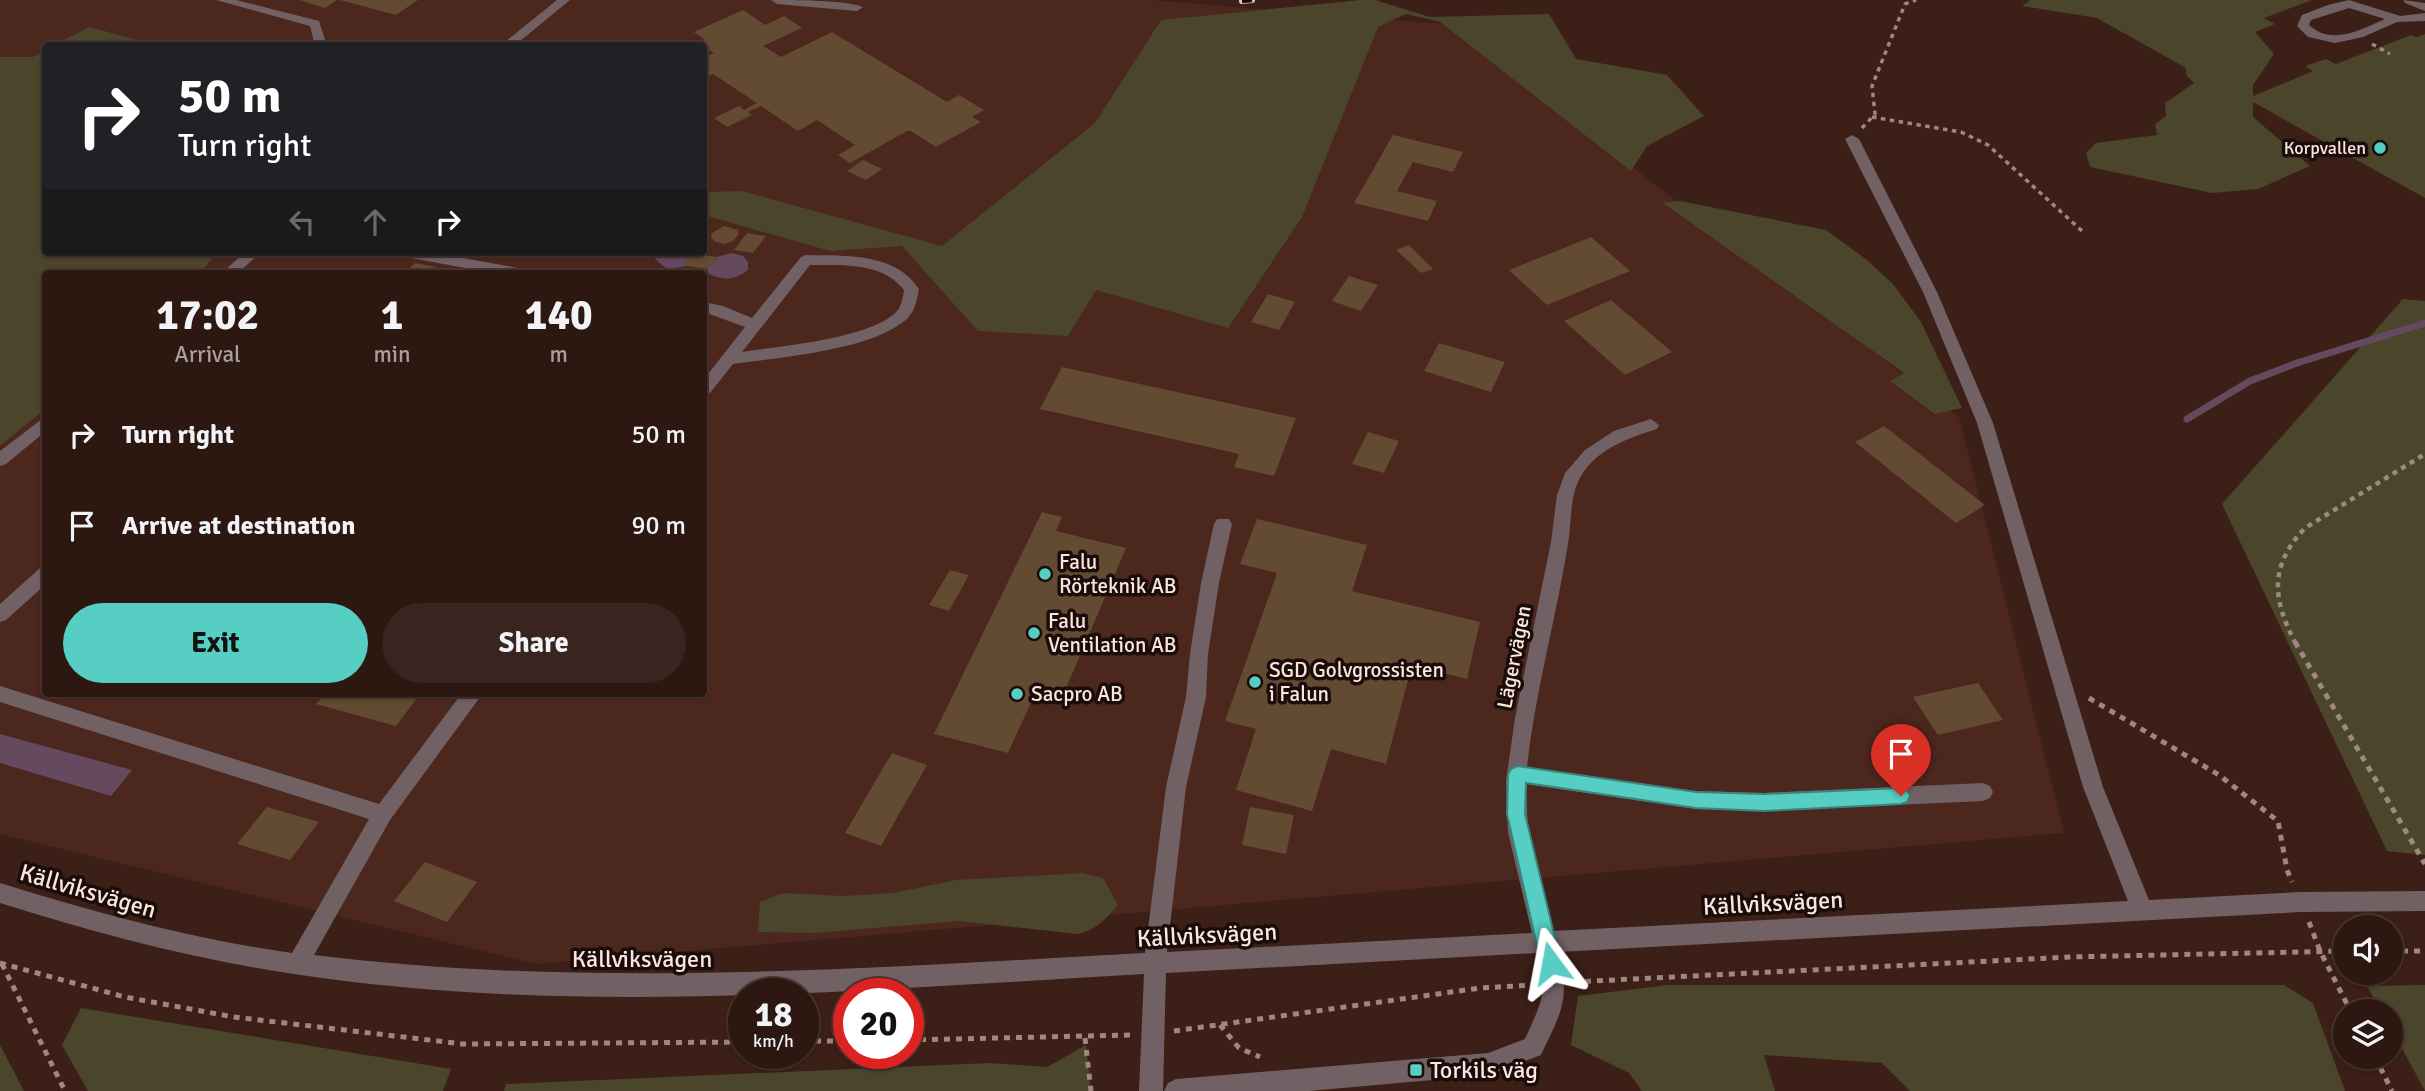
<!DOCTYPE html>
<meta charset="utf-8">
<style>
body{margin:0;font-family:Signika,sans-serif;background:#39241f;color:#f1f3f6;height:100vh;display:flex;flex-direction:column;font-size:26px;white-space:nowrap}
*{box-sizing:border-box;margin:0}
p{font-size:23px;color:#a79f9f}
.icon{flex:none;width:38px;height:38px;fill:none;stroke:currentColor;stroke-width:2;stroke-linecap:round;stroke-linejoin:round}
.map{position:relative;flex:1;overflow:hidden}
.panel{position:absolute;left:42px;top:270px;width:665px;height:427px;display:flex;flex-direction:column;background:#2d1711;border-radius:7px;box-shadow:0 2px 5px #0004,0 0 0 2px #483631}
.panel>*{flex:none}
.top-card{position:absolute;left:42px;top:42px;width:665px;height:214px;border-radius:7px;box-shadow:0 2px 5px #0004,0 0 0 2px #483631;background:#202124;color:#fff;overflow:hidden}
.fabs{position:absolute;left:2333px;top:915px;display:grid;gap:14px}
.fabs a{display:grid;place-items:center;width:70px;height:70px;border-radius:50%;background:#2d1711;box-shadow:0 2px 5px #0004,0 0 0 2px #483631;font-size:35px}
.speed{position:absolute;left:728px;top:978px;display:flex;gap:14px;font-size:35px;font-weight:700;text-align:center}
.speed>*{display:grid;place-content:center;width:91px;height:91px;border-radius:50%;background:#2d1711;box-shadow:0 2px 5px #0004,0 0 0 2px #483631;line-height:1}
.speed small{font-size:18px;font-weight:400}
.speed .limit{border:10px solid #d22;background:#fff;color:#111}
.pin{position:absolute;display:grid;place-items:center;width:60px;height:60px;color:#fff;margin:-72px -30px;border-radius:50% 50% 50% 0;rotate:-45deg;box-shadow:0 0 7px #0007}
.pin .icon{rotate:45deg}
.me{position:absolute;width:77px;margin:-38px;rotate:347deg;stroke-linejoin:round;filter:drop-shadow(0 0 5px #0008)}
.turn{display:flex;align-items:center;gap:24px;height:147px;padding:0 21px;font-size:32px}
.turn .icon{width:91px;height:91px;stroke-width:2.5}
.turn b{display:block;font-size:49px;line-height:60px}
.lanes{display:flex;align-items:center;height:66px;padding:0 21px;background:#0003;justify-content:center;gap:35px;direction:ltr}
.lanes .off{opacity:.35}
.eta{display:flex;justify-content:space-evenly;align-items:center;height:119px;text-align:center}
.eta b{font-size:42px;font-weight:800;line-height:49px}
.primary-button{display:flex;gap:14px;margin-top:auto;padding:14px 21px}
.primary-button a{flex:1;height:80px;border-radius:42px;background:#56cec3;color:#111;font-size:28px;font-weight:800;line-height:80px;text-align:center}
.primary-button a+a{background:#39241f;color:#f1f3f6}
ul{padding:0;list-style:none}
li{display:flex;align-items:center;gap:21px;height:91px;padding:0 21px}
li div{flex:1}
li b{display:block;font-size:26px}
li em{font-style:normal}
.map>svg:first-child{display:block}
</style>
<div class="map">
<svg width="2425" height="1091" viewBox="0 0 2425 1091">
<rect width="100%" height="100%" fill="#3c1f17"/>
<!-- built -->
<path fill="#4b271d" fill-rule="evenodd" d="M0 0H1151L1445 24 1959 417 2064 833 536 964 0 834ZM46 46H704V252H46ZM46 273H704V693H46Z"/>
<!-- green -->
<path fill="#4b452b" d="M1361 0H1375L1430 17 1549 14 1576 59 1667 75 1704 116 1647 146 1631 171 1440 22 1406 14 1378 27 1302 217 1228 328 1096 290 1068 336 978 331 902 246 830 251 704 215V192L742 191 942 246 1095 123 1161 20Z
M2030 0H2312L2264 18 2275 24 2255 32 2274 54 2253 85V96L2313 71 2305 66 2326 59 2336 64 2411 35 2417 37 2425 34V198L2253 102V117L2310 166 2258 189 2212 193 2090 167 2086 153 2096 143 2157 135 2155 124 2166 116 2165 103 2194 83 2186 75V68L2097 18 2022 6Z
M90 27 155 45H54Z
M45 50 46 252H218L200 273H46L45 409 0 446V57H33Z
M1680 201 1826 230 1867 260 1893 284 1921 322 1962 408 1935 414 1890 381 1904 373 1663 203Z
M2403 299 2425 301V855L2387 851 2222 504Z
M1083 873 1103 878 1118 905C1106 919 1096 930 1078 934L959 921 813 933 758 932 760 902 783 893 844 896 893 893 956 880Z
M1667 985H2284L2313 1003 2345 1091H1910L1882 1063 1764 1055 1775 1091H1642L1629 1073 1571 1045 1578 996Z
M2425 985V1091L2391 1028 2390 1012 2381 1011 2367 986Z
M81 1008 451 1069 443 1091H88L62 1045Z
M0 1045 24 1091H0Z
M1086 1045 1091 1091H504L506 1084 990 1063 1047 1067Z"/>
<!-- water -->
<path fill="#65495e" d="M658 252H697L698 254 687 266 667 269 655 259Z
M732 253 743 256 748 262V270C735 280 724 281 709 274L707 269 716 257Z
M0 734 132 770 111 796 0 763Z"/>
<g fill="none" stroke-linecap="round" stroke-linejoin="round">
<!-- stream -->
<path stroke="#65495e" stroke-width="7" d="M2187 419 2250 381 2297 363 2425 323"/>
</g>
<!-- building -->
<path fill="#634a32" d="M300 0H337L325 8Z
M340 0H418L396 15Z
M743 10 765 25 784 16 802 28 763 46 781 57 832 32 947 102 959 95 984 110 972 117 981 122 936 147 909 130 850 163 838 155 855 145 817 120 798 131 761 106 748 112 752 115 727 127 714 118 739 106 744 110 757 103 713 74 704 79V58L714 53 709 50 704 52V46H693L705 40 694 32Z
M1393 135 1463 152 1453 172 1413 162 1397 191 1437 201 1428 221 1354 203Z
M863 160 882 169 866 180 847 171Z
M724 226 738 230V235L733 241 724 244 716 242 711 238 712 233Z
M747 233 766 236 753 253 734 250Z
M1591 237 1630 271 1547 305 1509 270Z
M1409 245 1433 269 1421 273 1396 250Z
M698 254 716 257 717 261 707 269 687 266 684 263 689 255Z
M415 263 436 267 430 273 408 270Z
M1349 276 1378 285 1361 311 1332 301Z
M1268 294 1295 302 1279 330 1251 322Z
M1611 300 1672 352 1625 375 1564 321Z
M1439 343 1505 362 1491 392 1424 371Z
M1062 367 1273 413 1296 418 1274 476 1234 467 1239 454 1040 409Z
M1884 426 1985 505 1956 523 1855 442Z
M1368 432 1399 441 1384 473 1352 464Z
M1042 512 1062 517 1056 531 1126 548 1064 693 1038 687 1008 753 934 734Z
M1257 519 1367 545 1352 591 1480 622 1467 679 1412 665 1386 764 1331 749 1312 811 1236 790 1256 729 1225 721 1277 573 1240 564Z
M950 570 969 575 949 611 929 605Z
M1978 683 2003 720 1938 735 1913 697Z
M326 693H421L396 726 316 704Z
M892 753 927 765 881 846 845 833Z
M267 807 319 822 290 860 237 844Z
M1250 807 1294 815 1286 854 1242 845Z
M425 862 477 882 447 922 394 901Z"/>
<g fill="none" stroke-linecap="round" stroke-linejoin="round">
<!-- path-far2 -->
<path stroke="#a08781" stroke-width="3.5" stroke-dasharray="4.5 4.5" stroke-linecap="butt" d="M2372 44 2390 54
M1872 117 1961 132 1988 145 2082 231
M1862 128 1875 114 1872 86 1905 4 1916 0"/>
<!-- path-far1 -->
<path stroke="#a08781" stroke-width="4.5" stroke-dasharray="5 5" stroke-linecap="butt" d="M2296 644C2272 599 2269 566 2305 528L2425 454"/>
<!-- path -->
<path stroke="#a08781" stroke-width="5" stroke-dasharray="6 6" stroke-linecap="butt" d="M2295 642 2425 864
M2089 698 2219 775 2278 821 2287 870 2292 882
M2309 922 2320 951 2351 1012
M2390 951H2425
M0 963 125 997 234 1017 463 1044 744 1042
M2 964 65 1091
M1573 982 2070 957 2345 951
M1220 1025 1239 1048 1260 1057
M1174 1031 1480 988 1533 985
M1085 1038 1091 1091
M908 1040 1130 1035
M803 1041H849
M2375 1057 2392 1091"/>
<!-- minor -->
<path fill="#726164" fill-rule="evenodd" d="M216 0H236L319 21 327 46H315L310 26Z
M557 0H570L514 46H500Z
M771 0C792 0 847 0 863 7L857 11 777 4Z
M2349 0 2400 16 2425 13V21L2397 22 2363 37 2335 43 2308 37 2297 26 2302 15 2328 5ZM2349 8 2385 19C2360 30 2332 46 2309 25L2311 20Z
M2403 0 2425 3V11L2405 3Z
M1852 135 1859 139 1937 292 1993 423 2103 787 2149 900 2301 892 2425 891V911L2301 912 1558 952C1571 1000 1561 1012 1541 1055L1488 1075 1309 1091H1164L1168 1083 1176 1079 1488 1053 1525 1039C1542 1001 1548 994 1537 953L1166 973 1163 1091H1139L1144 974C859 990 571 1017 287 973 189 958 95 933 0 903V883C96 913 192 939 292 953L369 819 0 702V686L379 804 462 693H483L390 820 314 955C591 989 868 968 1145 953L1166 787 1186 697 1190 654 1201 583 1214 524 1217 519H1229L1232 524 1219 583 1208 654 1206 697 1186 787 1167 952 1532 933 1508 833 1506 781 1515 718 1551 542 1557 495 1565 473 1585 450 1614 431 1651 419 1659 425 1657 429C1628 438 1597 449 1581 476 1569 496 1572 522 1568 544 1556 619 1535 692 1527 767L1696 791 1764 793 1983 783 1990 786 1993 792 1990 798 1983 801 1764 811 1696 809 1526 784 1528 833 1553 931 2128 901 2083 787 1977 423 1923 292 1845 139Z
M245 252H261L238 273H222Z
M398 252H430L518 268 525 273H493L405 257Z
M806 255C845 256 895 252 919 289 917 300 915 311 907 319 870 351 780 357 733 364L710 393 704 394V379L745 327 704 312V302L723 306 752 318 801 257ZM810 265C842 265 883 262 904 290 903 296 902 304 898 310 873 339 779 346 742 352Z
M46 416V431L6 464 0 466V451Z
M46 566V584L6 620 0 622V604L40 568Z"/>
<defs>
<path id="rail" d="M1242 1 1252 0"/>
</defs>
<!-- rail casing -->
<use href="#rail" stroke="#e2ccc7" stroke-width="6"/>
<!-- rail -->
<use href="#rail" stroke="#1a0d09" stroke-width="4.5" stroke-dasharray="12" stroke-linecap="butt"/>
</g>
<!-- route -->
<path fill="#56cec3" stroke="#38867f" stroke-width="2" d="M1517 766 1696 792 1764 794 1901 788 1907 790 1910 796 1907 802 1901 804 1764 811 1696 808 1526 783 1525 814 1561 963 1558 970 1551 973 1544 970 1541 963 1507 814 1508 774 1511 769Z"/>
<!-- markers -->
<g fill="#56cec3" stroke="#1a0d09" stroke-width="2.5">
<circle cx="2380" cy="148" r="7"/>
<circle cx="1045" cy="574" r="7"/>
<circle cx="1034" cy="633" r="7"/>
<circle cx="1255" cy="682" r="7"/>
<circle cx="1017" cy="694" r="7"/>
<rect x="1409" y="1063" width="14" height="14" rx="3.5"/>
</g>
<g text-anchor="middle" stroke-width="7" stroke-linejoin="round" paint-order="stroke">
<!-- far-poi labels -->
<g font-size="18" fill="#fae5e0" stroke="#1a0d09" text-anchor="end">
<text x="2366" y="154">Korpvallen</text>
</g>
<!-- poi labels -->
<g font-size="21" fill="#fae5e0" stroke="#1a0d09" text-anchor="start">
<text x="1059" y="569">Falu<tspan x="1059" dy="24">Rörteknik AB</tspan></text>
<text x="1048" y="628">Falu<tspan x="1048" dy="24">Ventilation AB</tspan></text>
<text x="1269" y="677">SGD Golvgrossisten<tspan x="1269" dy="24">i Falun</tspan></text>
<text x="1031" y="701">Sacpro AB</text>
</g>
<!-- street labels -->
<g font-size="21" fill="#fae5e0" stroke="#1a0d09">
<text transform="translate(1514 657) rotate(-79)" y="7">Lägervägen</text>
</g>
<!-- near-street labels -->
<g font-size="24" fill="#fae5e0" stroke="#1a0d09">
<text transform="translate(88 891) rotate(16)" y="8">Källviksvägen</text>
<text transform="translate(1773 903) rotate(-3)" y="8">Källviksvägen</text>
<text transform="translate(1207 935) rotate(-3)" y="8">Källviksvägen</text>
<text x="642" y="967">Källviksvägen</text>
</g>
<!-- near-poi labels -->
<g font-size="24" fill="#fae5e0" stroke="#1a0d09" text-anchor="start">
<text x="1430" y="1078">Torkils väg</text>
</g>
</g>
</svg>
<div class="fabs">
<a><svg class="icon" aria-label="sound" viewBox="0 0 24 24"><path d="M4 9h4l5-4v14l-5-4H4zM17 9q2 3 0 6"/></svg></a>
<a><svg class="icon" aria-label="layers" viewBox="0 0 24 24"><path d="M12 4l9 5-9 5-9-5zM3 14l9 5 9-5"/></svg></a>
</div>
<div class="speed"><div>18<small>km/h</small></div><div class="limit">20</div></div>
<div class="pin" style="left:1901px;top:796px;background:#d93025"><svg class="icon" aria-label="arrive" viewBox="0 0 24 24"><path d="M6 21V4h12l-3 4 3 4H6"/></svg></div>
<svg class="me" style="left:1551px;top:963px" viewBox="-20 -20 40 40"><path d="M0-17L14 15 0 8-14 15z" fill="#56cec3" stroke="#fff" stroke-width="4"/></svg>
<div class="top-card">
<div class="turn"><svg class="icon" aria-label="right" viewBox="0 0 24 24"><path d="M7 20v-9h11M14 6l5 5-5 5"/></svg><div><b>50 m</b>Turn right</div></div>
<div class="lanes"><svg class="icon off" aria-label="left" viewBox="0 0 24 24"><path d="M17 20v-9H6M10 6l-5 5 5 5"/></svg><svg class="icon off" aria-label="ahead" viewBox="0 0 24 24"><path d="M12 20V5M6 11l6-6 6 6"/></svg><svg class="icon" aria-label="right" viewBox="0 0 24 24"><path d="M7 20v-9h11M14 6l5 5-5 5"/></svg></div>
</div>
<section class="panel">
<div class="eta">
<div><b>17:02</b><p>Arrival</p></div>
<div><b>1</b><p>min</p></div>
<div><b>140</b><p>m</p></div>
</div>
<ul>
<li><svg class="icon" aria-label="right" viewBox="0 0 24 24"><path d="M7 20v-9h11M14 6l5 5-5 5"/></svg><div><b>Turn right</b></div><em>50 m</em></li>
<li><svg class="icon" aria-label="arrive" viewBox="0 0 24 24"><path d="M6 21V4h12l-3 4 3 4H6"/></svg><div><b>Arrive at destination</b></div><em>90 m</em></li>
</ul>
<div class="primary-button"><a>Exit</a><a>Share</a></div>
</section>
</div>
